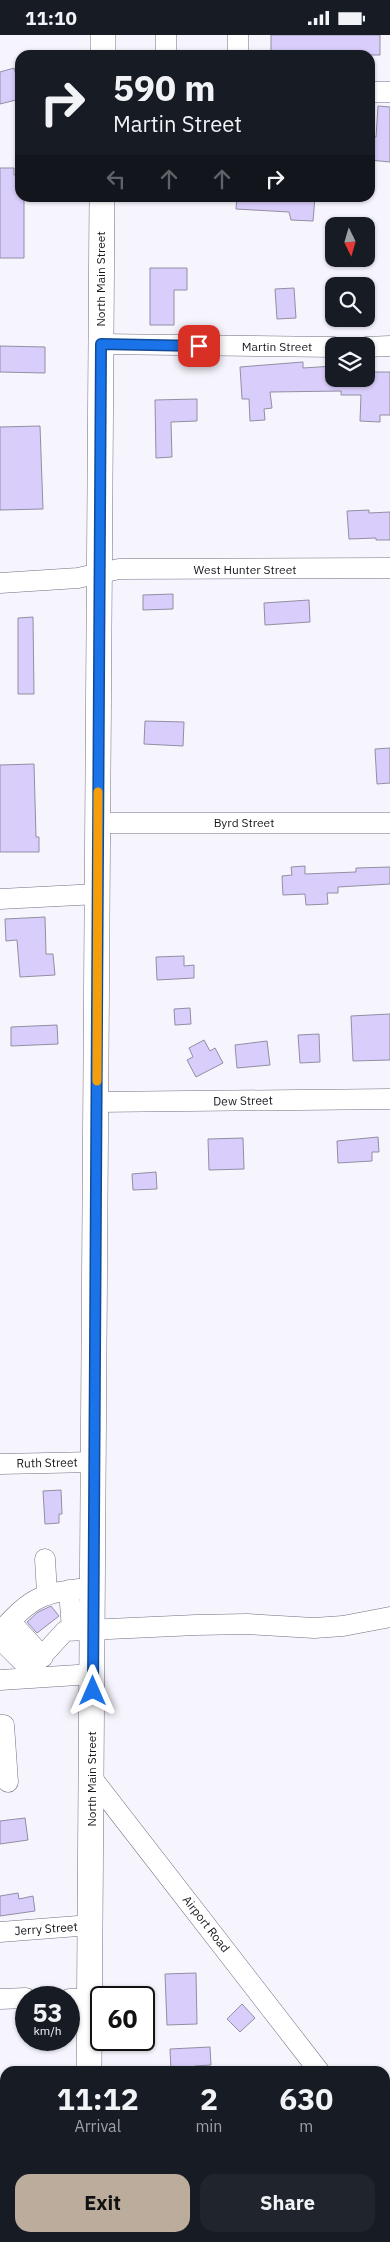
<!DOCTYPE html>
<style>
body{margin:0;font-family:"IBM Plex Sans",sans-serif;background:#20242c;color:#f1f3f6;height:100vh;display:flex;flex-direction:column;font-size:19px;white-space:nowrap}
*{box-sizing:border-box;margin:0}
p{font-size:16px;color:#9ea1a6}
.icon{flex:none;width:28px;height:28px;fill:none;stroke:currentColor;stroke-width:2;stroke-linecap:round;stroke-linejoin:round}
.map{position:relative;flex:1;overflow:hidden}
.side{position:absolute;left:0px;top:2031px;width:390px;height:176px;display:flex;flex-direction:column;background:#171b24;border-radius:15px 15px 0 0;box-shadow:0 1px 4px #0004}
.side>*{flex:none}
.guide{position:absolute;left:15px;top:15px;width:360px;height:152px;border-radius:15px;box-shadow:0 1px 4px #0004;background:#171b24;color:#f1f3f6;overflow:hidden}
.needle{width:32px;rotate:175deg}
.controls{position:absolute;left:325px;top:182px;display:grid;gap:10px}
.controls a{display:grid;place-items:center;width:50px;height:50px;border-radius:10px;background:#171b24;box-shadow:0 1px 4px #0004;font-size:25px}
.speed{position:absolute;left:15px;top:1951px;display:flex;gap:10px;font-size:25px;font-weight:700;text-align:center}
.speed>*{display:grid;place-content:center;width:65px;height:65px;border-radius:50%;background:#171b24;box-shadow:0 1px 4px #0004;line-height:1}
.speed small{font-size:12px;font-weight:400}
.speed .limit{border:2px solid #111;border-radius:8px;background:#fff;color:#111}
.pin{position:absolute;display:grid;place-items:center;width:42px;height:42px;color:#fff;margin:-21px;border-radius:10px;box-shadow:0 2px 8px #0006}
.me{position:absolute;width:55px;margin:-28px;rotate:0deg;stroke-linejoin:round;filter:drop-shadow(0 0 4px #0008)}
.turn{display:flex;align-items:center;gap:18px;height:105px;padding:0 15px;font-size:22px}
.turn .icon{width:65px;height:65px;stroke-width:2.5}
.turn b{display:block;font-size:35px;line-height:42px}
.lanes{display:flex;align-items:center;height:48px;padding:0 15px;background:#0003;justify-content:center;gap:25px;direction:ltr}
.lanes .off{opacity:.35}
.eta{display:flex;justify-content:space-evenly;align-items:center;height:85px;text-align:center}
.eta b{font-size:30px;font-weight:700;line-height:35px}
.cta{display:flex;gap:10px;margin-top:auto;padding:10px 15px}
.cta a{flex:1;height:58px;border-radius:15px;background:#bbac9c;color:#111;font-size:20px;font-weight:700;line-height:58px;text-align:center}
.cta a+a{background:#20242c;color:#f1f3f6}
.status{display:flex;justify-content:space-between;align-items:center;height:35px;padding:0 25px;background:#171b24;direction:ltr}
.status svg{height:14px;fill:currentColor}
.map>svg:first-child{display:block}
</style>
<div class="status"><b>11:10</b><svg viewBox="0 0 49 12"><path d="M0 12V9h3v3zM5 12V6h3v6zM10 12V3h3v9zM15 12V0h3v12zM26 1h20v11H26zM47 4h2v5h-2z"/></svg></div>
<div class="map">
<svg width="390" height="2207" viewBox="0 0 390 2207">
<rect width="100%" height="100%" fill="#f6f4fd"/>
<!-- building -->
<path fill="#d9cefb" stroke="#938ea3" d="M271 0H380V20H271Z
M14 33 20 53V64L0 69V37Z
M378 71 390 72V127L370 125V102H376Z
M0 133H14V140H20V162H24V223H0Z
M237 162H315L313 186 291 185 289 177 236 174Z
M150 233H187V255H174V290H150Z
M294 253 296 283 277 284 275 254Z
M0 311 45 312V338L0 337Z
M303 327V333L334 331V344H366V337H390V380H380V387L360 386 361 360H341V356L270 357 272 373 264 374 265 385 250 386 249 364H242L240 332Z
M197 364V386L171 387 172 422 156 423 155 365Z
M40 391 43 474 0 475V392Z
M369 475V478L390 477V505H376V503L349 504 347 476Z
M173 559V574L143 575V560Z
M309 565 310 587 265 590 264 568Z
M33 582 34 659H18V583Z
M145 686 184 687 183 711 144 709Z
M390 713V748L377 749 375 714Z
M34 729 36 802H39V817H0V730Z
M305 831V839L356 837V833L390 832V849L338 852V858H327L328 869 306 870 305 859 283 860 282 841 292 840 291 832Z
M45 882 46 919H53L55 940 20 942 17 905 6 906 5 884Z
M184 921V931L194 930V943L157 945 156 922Z
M190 973 191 989 175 990 174 974Z
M390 979V1025L353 1026 351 981Z
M57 990 58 1009 11 1011V992Z
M319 999 320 1027 300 1028 298 1000Z
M204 1005 210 1016 215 1013 223 1028 196 1042 187 1025 193 1022 189 1013Z
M267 1006 270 1030 237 1033 235 1010Z
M378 1102 379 1117H372V1126L338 1128 337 1106Z
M243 1103 244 1134 209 1135 208 1104Z
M156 1137 157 1154 133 1155 132 1139Z
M61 1455 62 1479H59V1488L45 1489 43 1456Z
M51 1571 59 1581 37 1598 27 1587 38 1577Z
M25 1783 28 1805 0 1809V1786Z
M18 1858 19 1864 33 1861 35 1876 0 1881V1861Z
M196 1938 197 1989 167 1990 165 1939Z
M242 1969 255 1983 240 1997 227 1984Z
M210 2012 211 2030 195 2031V2036H171L170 2014Z"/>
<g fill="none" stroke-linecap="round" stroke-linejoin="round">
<defs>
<path id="minor" d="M166 20V0
M238 20V0
M370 57H390
M101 309 334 312
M366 312 390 311
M0 548 78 543 119 534 390 533
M98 788H390
M0 864 98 859
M97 1067 390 1064
M0 1429 94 1427
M45 1524 47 1558
M69 1555 72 1595
M10 1586 43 1622
M0 1597C35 1558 42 1559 93 1552
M0 1604 31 1635
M22 1643 65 1596 196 1590 247 1589 314 1593 343 1591 390 1582
M0 1645 93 1639
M0 1690H4L8 1747
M92 1743 319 2036
M0 1897 91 1890
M0 1964 26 1963
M69 1964H90
M385 2122 390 2128
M0 2158H5"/>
<path id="major" d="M103 20V0
M89 2036 102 162
M87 2202V2207"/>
</defs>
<!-- minor casing -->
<use href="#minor" stroke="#746f83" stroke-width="21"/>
<!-- major casing -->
<use href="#major" stroke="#746f83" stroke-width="26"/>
<!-- minor -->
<use href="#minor" stroke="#fff" stroke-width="20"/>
<!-- major -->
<use href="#major" stroke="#fff" stroke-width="25"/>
</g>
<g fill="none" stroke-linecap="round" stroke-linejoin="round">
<defs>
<path id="route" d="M93 1656 101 309 199 311"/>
</defs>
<!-- route casing -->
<use href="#route" stroke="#114b97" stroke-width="12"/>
<!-- route -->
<use href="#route" stroke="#1a73e8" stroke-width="9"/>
<!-- slow -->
<path stroke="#f59e0b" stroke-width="9" d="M97 1046 98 757"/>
</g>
<g text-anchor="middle" stroke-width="5" stroke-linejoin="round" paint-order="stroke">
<!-- street labels -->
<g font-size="12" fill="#18161d" stroke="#fff">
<text transform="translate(101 244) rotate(-90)" y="4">North Main Street</text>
<text x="277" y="316">Martin Street</text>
<text x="245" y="539">West Hunter Street</text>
<text x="244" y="792">Byrd Street</text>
<text transform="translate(243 1066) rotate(-1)" y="4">Dew Street</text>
<text transform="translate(47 1428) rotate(-1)" y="4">Ruth Street</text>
<text transform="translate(92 1744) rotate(-90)" y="4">North Main Street</text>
<text transform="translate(206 1889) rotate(52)" y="4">Airport Road</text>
<text transform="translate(46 1894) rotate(-4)" y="4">Jerry Street</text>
</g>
</g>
</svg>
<div class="controls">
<a><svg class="needle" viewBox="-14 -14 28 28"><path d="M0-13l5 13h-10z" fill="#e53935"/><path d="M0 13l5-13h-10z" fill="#9ea1a6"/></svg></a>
<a><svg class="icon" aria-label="search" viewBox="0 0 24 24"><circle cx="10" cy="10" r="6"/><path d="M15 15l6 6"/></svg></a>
<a><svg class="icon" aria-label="layers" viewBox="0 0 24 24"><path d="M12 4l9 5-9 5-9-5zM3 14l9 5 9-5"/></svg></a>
</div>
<div class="speed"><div>53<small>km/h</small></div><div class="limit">60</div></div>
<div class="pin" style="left:199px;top:311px;background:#d93025"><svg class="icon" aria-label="arrive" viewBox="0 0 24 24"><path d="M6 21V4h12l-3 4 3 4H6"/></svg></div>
<svg class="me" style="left:93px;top:1656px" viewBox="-20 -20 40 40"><path d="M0-17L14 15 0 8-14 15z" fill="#1a73e8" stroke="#fff" stroke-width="4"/></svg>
<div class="guide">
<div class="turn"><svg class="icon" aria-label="right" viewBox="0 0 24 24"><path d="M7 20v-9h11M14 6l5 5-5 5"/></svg><div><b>590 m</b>Martin Street</div></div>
<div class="lanes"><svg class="icon off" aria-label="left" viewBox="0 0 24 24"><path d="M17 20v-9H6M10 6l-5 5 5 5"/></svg><svg class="icon off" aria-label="ahead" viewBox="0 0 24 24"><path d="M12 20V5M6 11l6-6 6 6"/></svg><svg class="icon off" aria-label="ahead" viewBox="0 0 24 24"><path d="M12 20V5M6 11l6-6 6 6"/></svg><svg class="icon" aria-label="right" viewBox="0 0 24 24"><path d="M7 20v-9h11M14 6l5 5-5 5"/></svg></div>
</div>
<section class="side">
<div class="eta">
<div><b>11:12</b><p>Arrival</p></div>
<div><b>2</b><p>min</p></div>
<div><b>630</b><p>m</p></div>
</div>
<div class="cta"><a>Exit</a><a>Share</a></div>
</section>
</div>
